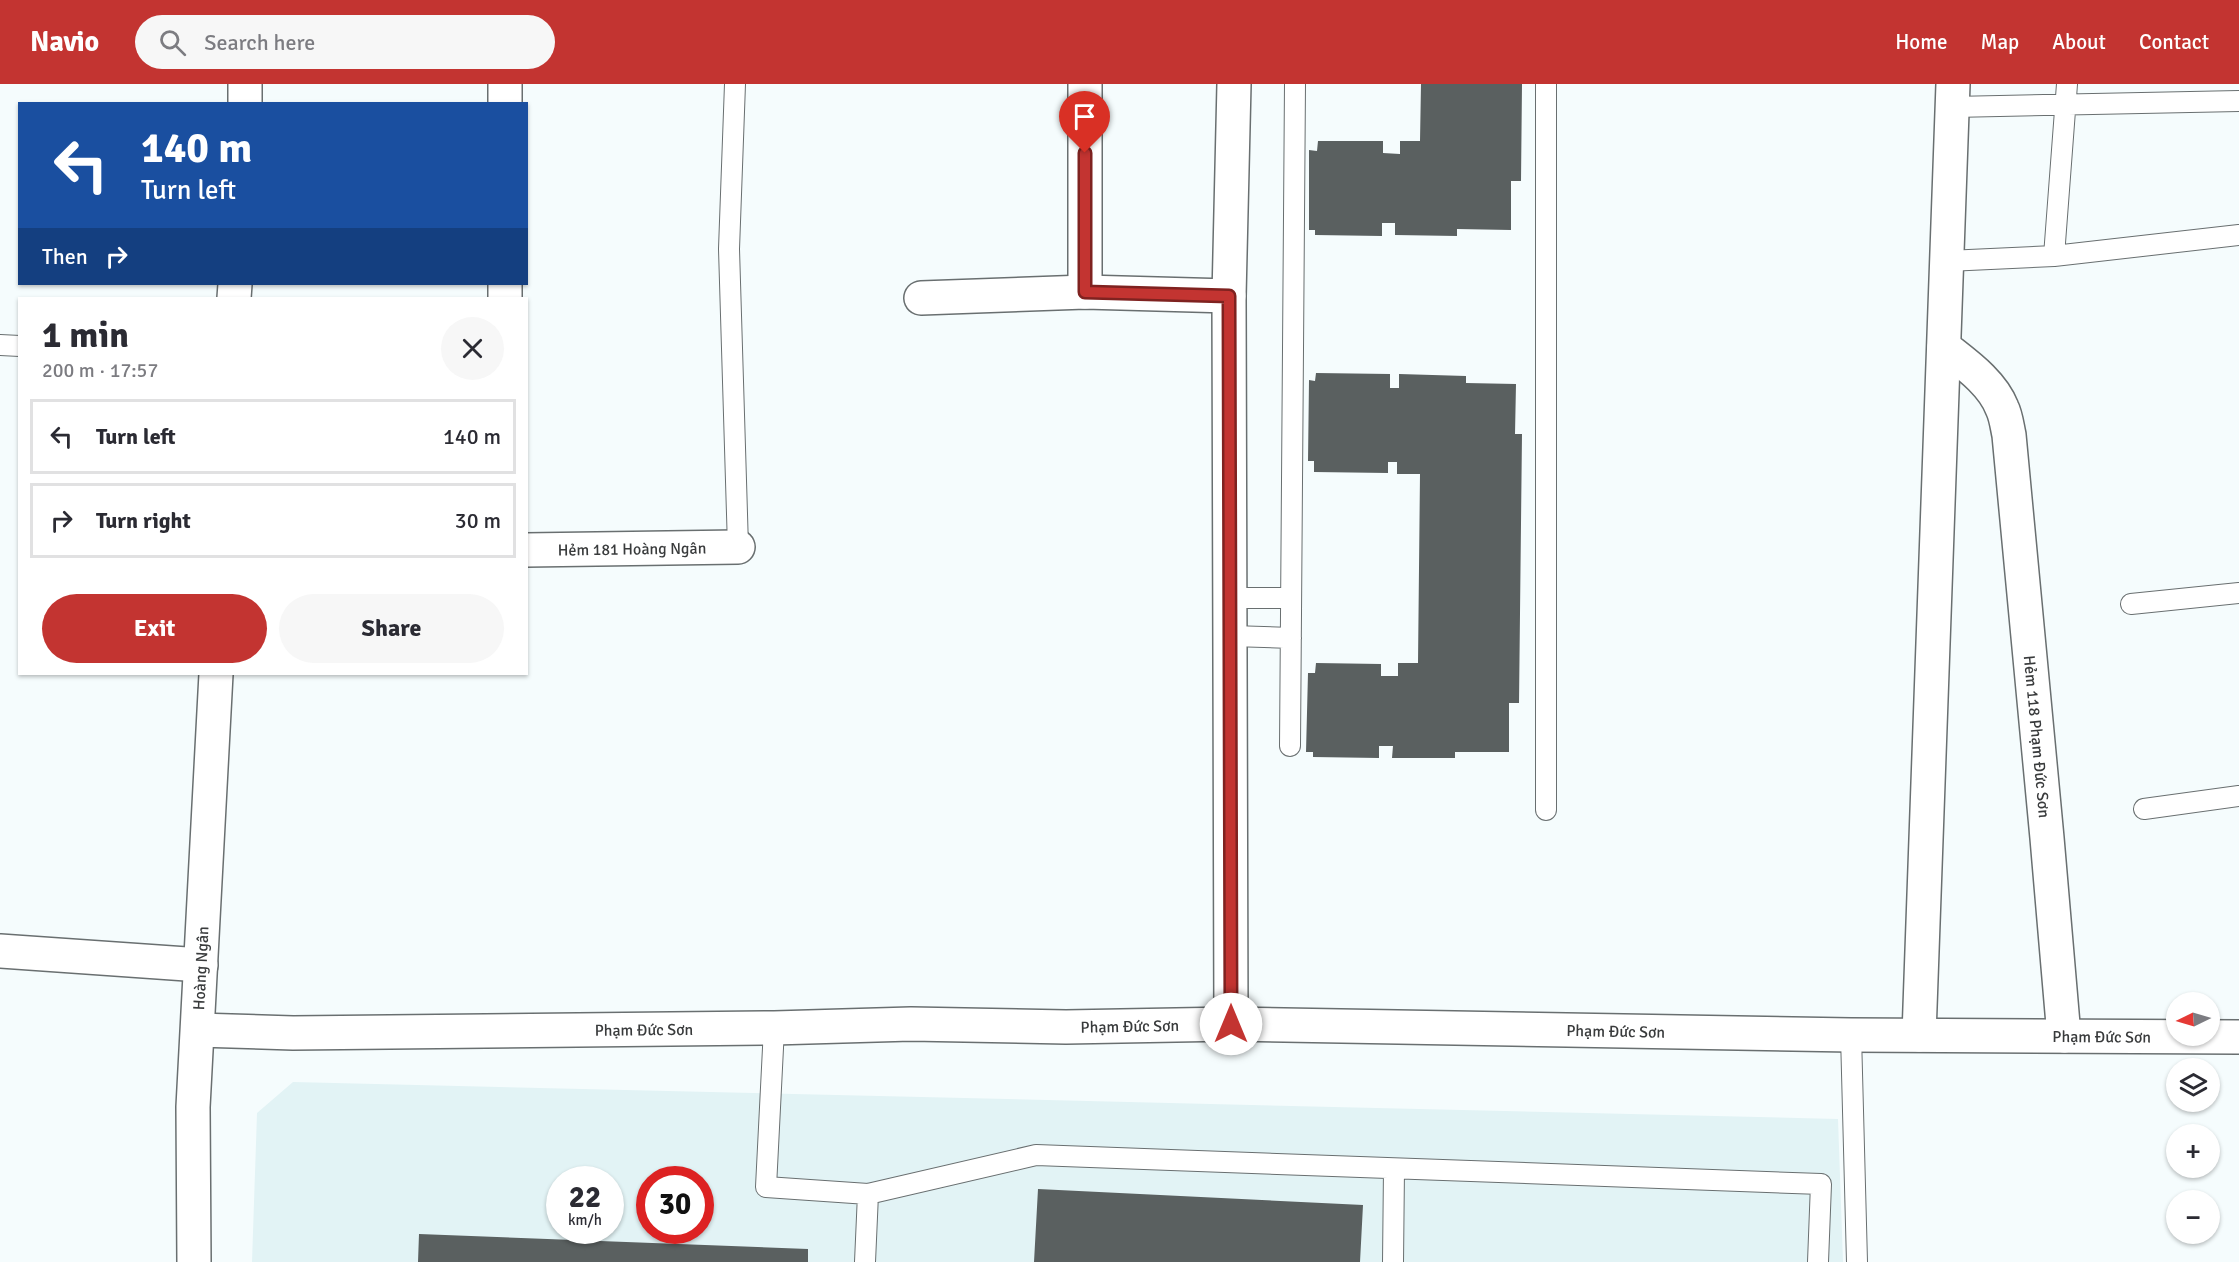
<!DOCTYPE html>
<meta charset="utf-8">
<style>
body{margin:0;font-family:Signika,sans-serif;background:#f7f7f7;color:#2b2b33;height:100vh;display:flex;flex-direction:column;font-size:22px;white-space:nowrap}
*{box-sizing:border-box;margin:0}
p{font-size:20px;color:#7c7c81}
.icon{flex:none;width:33px;height:33px;fill:none;stroke:currentColor;stroke-width:2;stroke-linecap:round;stroke-linejoin:round}
.map{position:relative;flex:1;overflow:hidden}
.details{position:absolute;left:18px;top:213px;width:510px;height:378px;display:flex;flex-direction:column;background:#fff;border-radius:0px;box-shadow:0 2px 4px #0004}
.details>*{flex:none}
.guide{position:absolute;left:18px;top:18px;width:510px;height:183px;border-radius:0px;box-shadow:0 2px 4px #0004;background:#1a4fa0;color:#fff;overflow:hidden}
.needle{width:39px;rotate:265deg}
.buttons{position:absolute;left:2166px;top:908px;display:grid;gap:12px}
.buttons a{display:grid;place-items:center;width:54px;height:54px;border-radius:50%;background:#fff;box-shadow:0 2px 4px #0004;font-size:30px}
.speed{position:absolute;left:546px;top:1082px;display:flex;gap:12px;font-size:30px;font-weight:700;text-align:center}
.speed>*{display:grid;place-content:center;width:78px;height:78px;border-radius:50%;background:#fff;box-shadow:0 2px 4px #0004;line-height:1}
.speed small{font-size:15px;font-weight:400}
.speed .limit{border:9px solid #d22;background:#fff;color:#111}
.pin{position:absolute;display:grid;place-items:center;width:51px;height:51px;color:#fff;margin:-62px -26px;border-radius:50% 50% 50% 0;rotate:-45deg;box-shadow:0 0 6px #0007}
.pin .icon{rotate:45deg}
.me{position:absolute;width:66px;margin:-33px;rotate:0deg;stroke-linejoin:round;filter:drop-shadow(0 0 4px #0008)}
.turn{display:flex;align-items:center;gap:21px;height:126px;padding:0 24px;font-size:27px}
.turn .icon{width:78px;height:78px;stroke-width:2.5}
.turn b{display:block;font-size:42px;line-height:51px}
.then{display:flex;align-items:center;height:57px;padding:0 24px;background:#0003;gap:12px;font-size:22px}
.round{display:grid;place-items:center;flex:none;width:63px;height:63px;border-radius:32px;background:#f7f7f7}
.summary{display:flex;align-items:center;justify-content:space-between;height:102px;padding:0 24px}
h1{font-size:36px;font-weight:700;line-height:45px}
.action{display:flex;gap:12px;margin-top:auto;padding:12px 24px}
.action a{flex:1;height:69px;border-radius:36px;background:#c33431;color:#fff;font-size:24px;font-weight:700;line-height:69px;text-align:center}
.action a+a{background:#f7f7f7;color:#2b2b33}
ul{padding:0;list-style:none}
li{display:flex;align-items:center;gap:18px;height:75px;margin:0 12px 9px;padding:0 12px;border:3px solid #e1e1e2;border-radius:0px}
li div{flex:1}
li b{display:block;font-size:22px}
li em{font-style:normal}
header{display:flex;align-items:center;gap:36px;box-sizing:border-box;height:84px;padding:0 30px;background:#c33431;color:#fff}
header strong{font-size:28px}
nav{display:flex;gap:33px;margin-inline-start:auto;font-size:21px}
.search{width:420px;height:54px;background:#f7f7f7;display:flex;align-items:center;gap:15px;box-sizing:border-box;padding:0 21px;border-radius:33px;color:#7c7c81;font-size:22px}
.map>svg:first-child{display:block}
</style>
<header>
<strong>Navio</strong>
<div class="search"><svg class="icon" aria-label="search" viewBox="0 0 24 24"><circle cx="10" cy="10" r="6"/><path d="M15 15l6 6"/></svg>Search here</div>
<nav><a>Home</a><a>Map</a><a>About</a><a>Contact</a></nav>
</header>
<div class="map">
<svg width="2239" height="1178" viewBox="0 0 2239 1178">
<rect width="100%" height="100%" fill="#f5fcfd"/>
<!-- built -->
<path fill="#e2f3f5" fill-rule="evenodd" d="M293 998 1838 1035 1843 1178H252L257 1029ZM560 1095H610V1146H560ZM650 1095H700V1146H650Z"/>
<!-- building -->
<path fill="#5a6060" d="M1421 0H1522L1521 97H1511V146L1457 145V152L1395 151V139H1382V152L1315 151V146H1309V66L1317 67 1318 57H1383V69L1400 70V57H1420Z
M1316 289 1390 290V304H1399V290L1466 292V299L1516 300 1515 350H1522L1519 619H1509V668H1455V674H1392L1393 662H1379V674L1313 673V668H1306L1308 589H1315L1316 579 1381 580V592H1398V579H1418L1420 390H1397V378H1388V389L1314 388V377H1308L1309 296 1315 297Z
M1038 1105 1363 1121 1360 1178H1034Z
M419 1150 808 1165V1178H418Z"/>
<g fill="none" stroke-linecap="round" stroke-linejoin="round">
<defs>
<path id="lane" d="M735 0 729 165 738 463
M1546 0V726
M2067 0 2054 172 2239 151
M1953 23 2239 17
M1947 177 2054 172
M0 261 20 262
M1231 514H1291
M2131 520 2239 509
M1231 552 1291 554
M1290 662 1295 0
M2144 725 2239 712
M774 944 766 1103 868 1110 865 1178
M1851 951 1857 1178
M868 1110 1036 1071 1821 1100 1818 1178
M1393 1178 1394 1085"/>
<g id="street">
<path d="M1085 0V208"/>
<path d="M505 20V0"/>
<path d="M505 214V200"/>
<path d="M921 214 1085 208 1229 212"/>
<path id="s1" d="M1944 263C1964 279 1992 298 2002 324 2006 332 2007 342 2009 351L2047 754 2064 952"/>
<path id="s2" d="M526 466 738 463"/>
<path d="M0 867 201 881"/>
<path d="M1231 940 1229 212 1234 0"/>
<path d="M1919 951 1953 0"/>
</g>
<g id="secondary">
<path d="M245 20V0"/>
<path d="M234 214 235 200"/>
<path id="s3" d="M198 946 293 949 774 944 911 940 1066 943 1231 940 1851 951 2239 953"/>
<path id="s4" d="M194 1178 193 1023 216 590"/>
</g>
</defs>
<!-- lane casing -->
<use href="#lane" stroke="#696f70" stroke-width="22"/>
<!-- street casing -->
<use href="#street" stroke="#696f70" stroke-width="36"/>
<!-- secondary casing -->
<use href="#secondary" stroke="#696f70" stroke-width="36"/>
<!-- lane -->
<use href="#lane" stroke="#fff" stroke-width="20"/>
<!-- street -->
<use href="#street" stroke="#fff" stroke-width="33"/>
<!-- secondary -->
<use href="#secondary" stroke="#fff" stroke-width="33"/>
</g>
<g fill="none" stroke-linecap="round" stroke-linejoin="round">
<defs>
<path id="route" d="M1085 69V208L1229 212 1231 940"/>
</defs>
<!-- route casing -->
<use href="#route" stroke="#7f2220" stroke-width="15"/>
<!-- route -->
<use href="#route" stroke="#c33431" stroke-width="10"/>
</g>
<g text-anchor="middle" stroke-width="6" stroke-linejoin="round" paint-order="stroke">
<!-- street labels -->
<g font-size="16" fill="#393b3c" stroke="#fff">
<text dy="6" stroke="none"><textPath href="#s2" startOffset="106">Hẻm 181 Hoàng Ngân</textPath></text>
<text dy="6" stroke="none"><textPath href="#s1" startOffset="416">Hẻm 118 Phạm Đức Sơn</textPath></text>
<text dy="6" stroke="none"><textPath href="#s4" startOffset="294">Hoàng Ngân</textPath></text>
<text dy="6" stroke="none"><textPath href="#s3" startOffset="932">Phạm Đức Sơn</textPath></text>
<text dy="6" stroke="none"><textPath href="#s3" startOffset="446">Phạm Đức Sơn</textPath></text>
<text dy="6" stroke="none"><textPath href="#s3" startOffset="1418">Phạm Đức Sơn</textPath></text>
<text dy="6" stroke="none"><textPath href="#s3" startOffset="1904">Phạm Đức Sơn</textPath></text>
</g>
</g>
</svg>
<div class="buttons">
<a><svg class="needle" viewBox="-14 -14 28 28"><path d="M0-13l5 13h-10z" fill="#e53935"/><path d="M0 13l5-13h-10z" fill="#7c7c81"/></svg></a>
<a><svg class="icon" aria-label="layers" viewBox="0 0 24 24"><path d="M12 4l9 5-9 5-9-5zM3 14l9 5 9-5"/></svg></a>
<a>+</a>
<a>−</a>
</div>
<div class="speed"><div>22<small>km/h</small></div><div class="limit">30</div></div>
<div class="pin" style="left:1085px;top:69px;background:#d93025"><svg class="icon" aria-label="arrive" viewBox="0 0 24 24"><path d="M6 21V4h12l-3 4 3 4H6"/></svg></div>
<svg class="me" style="left:1231px;top:940px" viewBox="-20 -20 40 40"><circle r="19" fill="#fff"/><path d="M0-13L10 11 0 6-10 11z" fill="#c33431"/></svg>
<div class="guide">
<div class="turn"><svg class="icon" aria-label="left" viewBox="0 0 24 24"><path d="M17 20v-9H6M10 6l-5 5 5 5"/></svg><div><b>140 m</b>Turn left</div></div>
<div class="then">Then<svg class="icon" aria-label="right" viewBox="0 0 24 24"><path d="M7 20v-9h11M14 6l5 5-5 5"/></svg></div>
</div>
<section class="details">
<div class="summary"><div><h1>1 min</h1><p>200 m · 17:57</p></div><a class="round"><svg class="icon" aria-label="close" viewBox="0 0 24 24"><path d="M6 6l12 12M18 6L6 18"/></svg></a></div>
<ul>
<li><svg class="icon" aria-label="left" viewBox="0 0 24 24"><path d="M17 20v-9H6M10 6l-5 5 5 5"/></svg><div><b>Turn left</b></div><em>140 m</em></li>
<li><svg class="icon" aria-label="right" viewBox="0 0 24 24"><path d="M7 20v-9h11M14 6l5 5-5 5"/></svg><div><b>Turn right</b></div><em>30 m</em></li>
</ul>
<div class="action"><a>Exit</a><a>Share</a></div>
</section>
</div>
